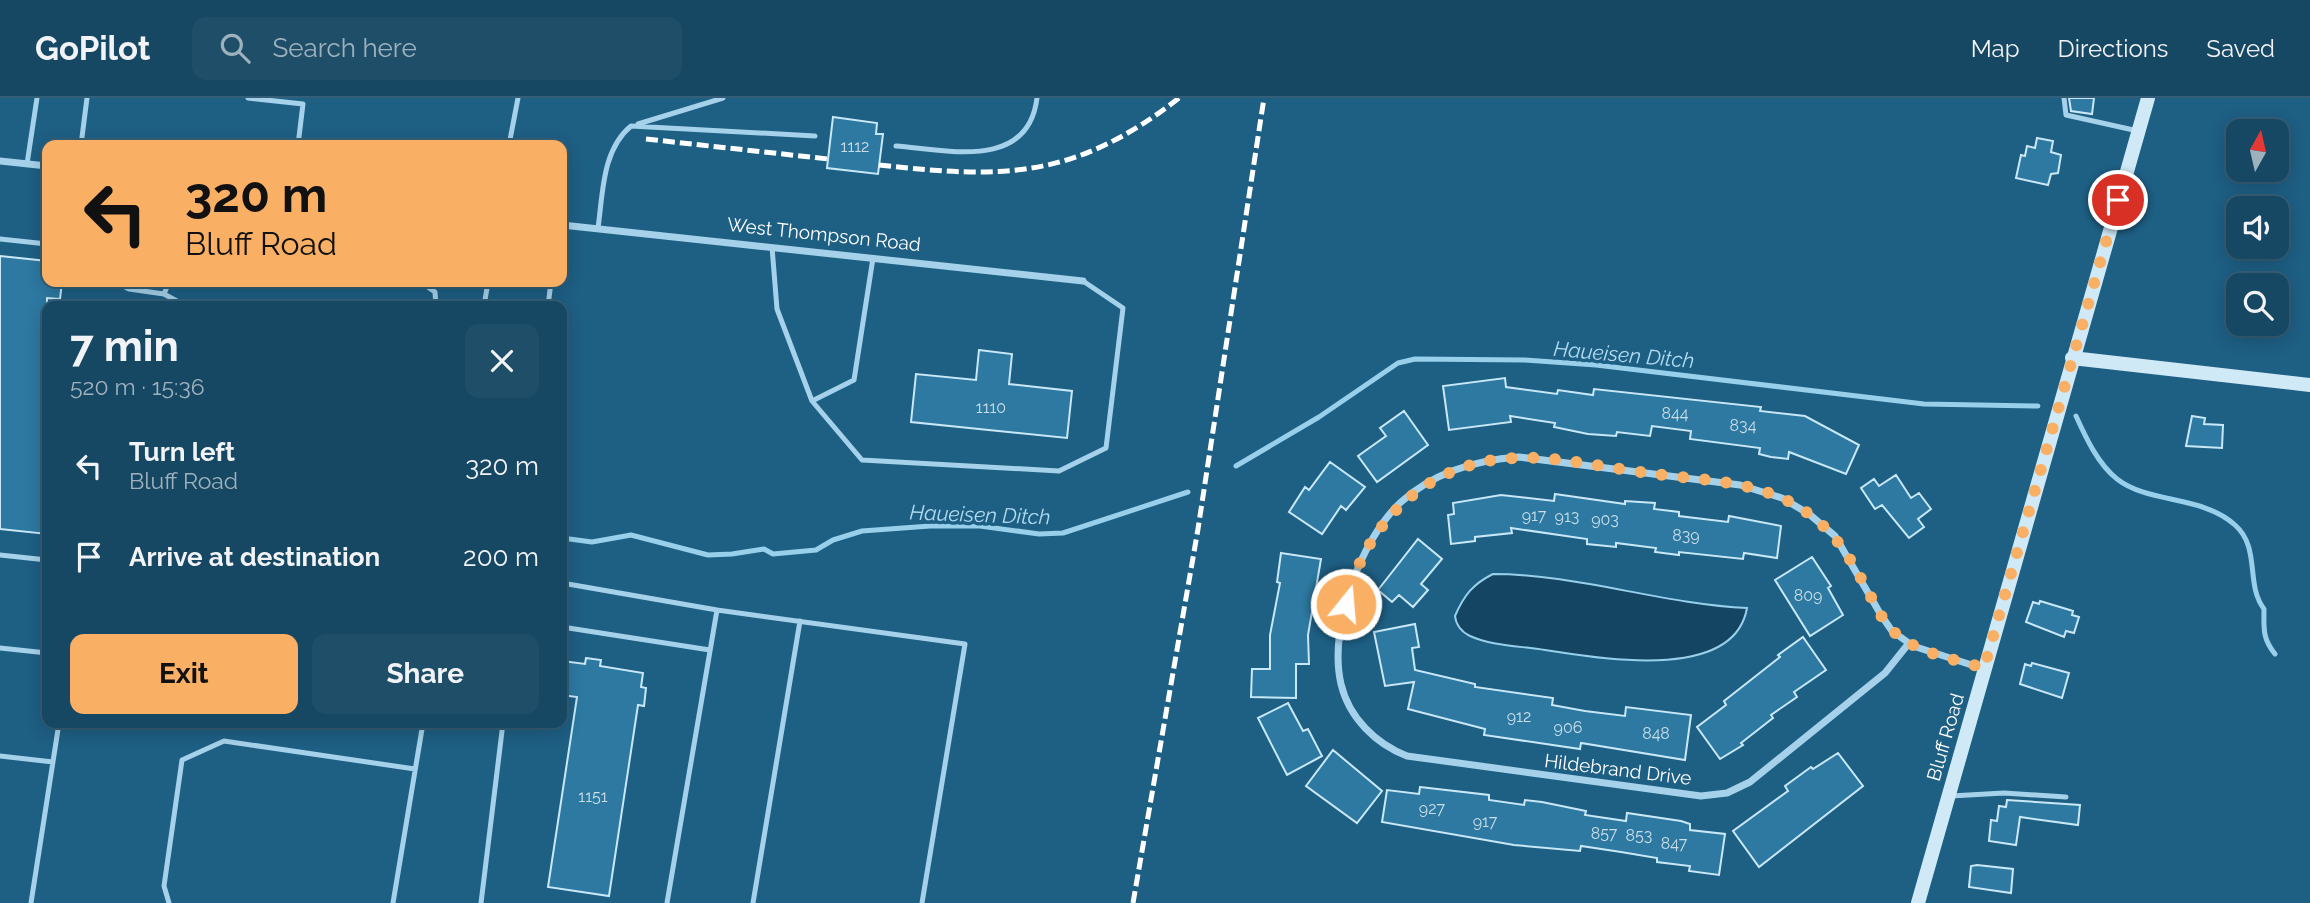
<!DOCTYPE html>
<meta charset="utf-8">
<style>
body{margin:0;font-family:Raleway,sans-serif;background:#1f4e69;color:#f1f3f6;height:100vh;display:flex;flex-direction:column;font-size:26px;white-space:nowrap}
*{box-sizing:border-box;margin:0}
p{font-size:23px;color:#9eb2be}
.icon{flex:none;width:38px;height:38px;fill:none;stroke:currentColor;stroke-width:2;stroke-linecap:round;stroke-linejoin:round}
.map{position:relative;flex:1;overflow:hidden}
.panel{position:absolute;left:42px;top:203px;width:525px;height:427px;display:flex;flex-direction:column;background:#164763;border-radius:14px;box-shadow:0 4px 18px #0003,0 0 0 2px #355f78}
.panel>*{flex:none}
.guide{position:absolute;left:42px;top:42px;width:525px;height:147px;border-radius:14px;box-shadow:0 4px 18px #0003,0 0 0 2px #355f78;background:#f9af64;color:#111;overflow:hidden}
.needle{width:46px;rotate:8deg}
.tools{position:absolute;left:2226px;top:21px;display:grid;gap:14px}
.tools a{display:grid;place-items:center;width:63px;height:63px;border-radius:14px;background:#164763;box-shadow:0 4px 18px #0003,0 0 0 2px #355f78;font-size:35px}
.pin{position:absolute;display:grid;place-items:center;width:60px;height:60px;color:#fff;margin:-30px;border:4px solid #fff;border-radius:50%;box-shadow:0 2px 7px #0007}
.me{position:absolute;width:77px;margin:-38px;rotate:17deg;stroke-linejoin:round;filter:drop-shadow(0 0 5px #0008)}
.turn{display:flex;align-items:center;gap:24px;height:147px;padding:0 28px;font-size:32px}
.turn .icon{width:91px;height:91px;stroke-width:2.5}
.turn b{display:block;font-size:49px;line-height:60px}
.round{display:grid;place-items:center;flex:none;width:74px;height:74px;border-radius:14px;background:#1f4e69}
.summary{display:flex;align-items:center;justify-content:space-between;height:119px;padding:0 28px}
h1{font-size:42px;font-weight:700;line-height:52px}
.action{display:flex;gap:14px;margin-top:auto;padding:14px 28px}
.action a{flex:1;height:80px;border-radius:14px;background:#f9af64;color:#111;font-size:28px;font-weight:700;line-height:80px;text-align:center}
.action a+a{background:#1f4e69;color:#f1f3f6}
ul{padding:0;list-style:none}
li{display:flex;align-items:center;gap:21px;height:91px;padding:0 28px}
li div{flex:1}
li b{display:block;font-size:26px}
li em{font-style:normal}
header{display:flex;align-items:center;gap:42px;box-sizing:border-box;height:98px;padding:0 35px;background:#164763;border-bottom:2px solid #355f78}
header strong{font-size:33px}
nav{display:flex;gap:38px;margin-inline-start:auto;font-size:24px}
.search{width:490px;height:63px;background:#1f4e69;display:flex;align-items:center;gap:18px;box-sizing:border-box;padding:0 24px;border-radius:14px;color:#9eb2be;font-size:26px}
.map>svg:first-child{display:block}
</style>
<header>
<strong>GoPilot</strong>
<div class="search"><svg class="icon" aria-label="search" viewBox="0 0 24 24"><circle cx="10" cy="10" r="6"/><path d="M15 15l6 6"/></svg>Search here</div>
<nav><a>Map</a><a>Directions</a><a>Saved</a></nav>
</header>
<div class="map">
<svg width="2310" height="805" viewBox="0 0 2310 805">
<rect width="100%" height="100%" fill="#1e5f84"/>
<!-- water -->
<path fill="#144663" stroke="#98d0eb" stroke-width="2" d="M1493 476C1575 476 1663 506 1747 510 1734 585 1598 560 1545 552 1521 548 1492 548 1470 538 1462 534 1456 527 1455 518 1464 497 1473 486 1493 476Z"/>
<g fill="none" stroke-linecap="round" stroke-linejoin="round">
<!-- stream -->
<path stroke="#98d0eb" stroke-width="5" d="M2076 318C2086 340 2098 366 2117 381 2149 406 2202 397 2235 427 2261 450 2245 486 2264 511 2264 530 2262 540 2275 556
M1236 368 1319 319 1398 265 1415 261 1525 262 1596 267 1924 306 2038 308
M562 440 592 444 631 437 708 457 732 456 764 451 773 456 816 452 833 442 862 433 930 428H980L1039 436 1063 435 1188 394"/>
</g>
<!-- building -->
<path fill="#2d79a2" stroke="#c9e8f7" stroke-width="2" d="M2069 0H2094L2092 16 2071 13Z
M833 19 877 25 876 36H883L878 76 827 70Z
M2037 40 2053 43 2051 54 2061 57 2058 75 2051 76 2048 87 2016 80 2021 57 2025 58 2027 48 2035 50Z
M0 158 47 163V184H62L60 201 47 200V436L0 431Z
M979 252 1012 256 1009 286 1072 293 1067 340 911 324 916 276 976 282Z
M1505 280 1506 289 1557 296 1558 292 1593 297 1594 291 1761 309 1760 313 1805 318 1859 347 1846 376 1789 354 1788 361 1771 359 1759 356 1760 350 1690 341 1691 333 1652 328 1650 338 1617 334 1616 338 1588 336 1554 329 1555 325 1510 318 1511 324 1449 332 1443 288Z
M1404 313 1428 347 1377 384 1358 358 1386 338 1380 330Z
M2192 318 2205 320 2204 326 2223 327 2222 350 2186 348Z
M1330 364 1365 389 1346 412 1341 408 1322 436 1289 414 1305 389 1309 392Z
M1896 377 1911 400 1919 395 1931 411 1918 421 1924 429 1909 440 1882 407 1875 411 1861 390 1874 381 1879 388Z
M1555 396 1625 406V403L1655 405 1654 411 1679 414V418L1728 424 1729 418 1781 428 1777 460 1744 455 1743 461 1679 454V457L1655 454 1656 450 1616 445V449L1587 446V441L1511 430 1512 435 1475 439V443L1451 446 1448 417 1454 416 1453 405 1501 397 1554 403Z
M1418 441 1442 461 1421 486 1428 492 1413 509 1399 497 1392 504 1378 492Z
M1281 455 1321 461 1308 537 1309 566H1296V600L1251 599 1252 571H1270V537L1280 485 1277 484Z
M1812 459 1831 488 1828 490 1843 517 1810 538 1775 482Z
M2040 503 2073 513 2072 517 2079 519 2074 535 2066 533 2064 539 2026 524 2033 504 2039 506Z
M1415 526 1419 549 1412 550 1415 572 1475 586V589L1553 600 1552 607 1585 613 1625 618 1626 609 1691 617 1685 662 1581 645 1580 651 1484 637 1485 631 1408 611 1414 584 1385 588 1374 534Z
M1803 539 1826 572 1794 594 1797 599 1771 617 1773 620 1741 645 1743 647 1720 661 1697 629 1726 607 1724 603 1780 559 1778 557Z
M586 560 601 562 600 568 643 575 641 589 646 590 644 608 638 607 609 798 548 789 577 599 562 597V563L585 566Z
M2032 565 2069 575 2062 600 2020 586 2025 566 2031 568Z
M1288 605 1303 633 1308 631 1322 658 1287 677 1258 620Z
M1333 652 1382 693 1357 725 1306 688Z
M1838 655 1863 688 1759 769 1733 733 1788 693 1785 688 1811 669 1813 671Z
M1420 689 1489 697V702L1524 707 1525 702 1542 704 1586 713 1585 717 1626 723 1627 715 1681 723 1690 726V732L1725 736 1719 777 1689 773 1690 768 1657 764V760L1621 754 1581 748 1580 753 1514 747 1382 724 1387 692 1419 696Z
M2007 702 2080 707 2078 727 2020 719 2016 747 1989 743 1991 722 1997 723 1999 708 2006 709Z
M1977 767 2013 771 2011 795 1969 789 1971 768Z"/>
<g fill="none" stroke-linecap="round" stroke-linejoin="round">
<!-- lane -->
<path stroke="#a5d2ea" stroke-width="5" d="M248 0 303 6 298 47
M2064 0 2066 17 2138 33
M638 26 723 0
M81 47 87 0
M509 47 518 0
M896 48C947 52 1028 73 1037 0
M27 66 37 0
M598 130C603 95 602 52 631 28L815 38
M0 141 47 146
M772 149 777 211 812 303 862 362 1059 373 1106 350 1123 210 1083 183
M116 184 129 191 164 196 186 208
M413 184 422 185 435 194 436 208
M164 196 169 184
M484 208 488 184
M548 208 551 184
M812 303 854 282 873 160
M0 457 47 462
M562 485 717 512 667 805
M717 512 965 546 922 805
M562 529 710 552
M0 550 47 555
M0 658 53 664
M1951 698 2004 695 2066 699
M31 805 59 625
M169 805 164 788 182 662 224 643 415 671
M393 805 423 625
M481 805 503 625
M753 805 800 523"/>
<!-- street -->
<path stroke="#a5d2ea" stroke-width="7" d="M0 63 47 68
M562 127 1083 183
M1909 545 1885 575 1750 684 1727 695 1701 698 1407 658C1376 646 1349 620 1341 586 1328 531 1360 442 1401 404 1433 375 1476 362 1519 359L1740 387 1782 400 1809 416 1835 438 1881 517 1892 533 1913 548 1984 571"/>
<!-- secondary -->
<path stroke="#d0e9f7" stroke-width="14" d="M2072 260 2310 287
M1918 805 2148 0"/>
<!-- rail -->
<path stroke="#fff" stroke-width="5" stroke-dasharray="12 5" stroke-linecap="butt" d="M646 41 828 61
M879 67C1004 81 1075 81 1179 0
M1133 805 1198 431 1264 0"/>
</g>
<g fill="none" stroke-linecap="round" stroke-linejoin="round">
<!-- route -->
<path stroke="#f9af64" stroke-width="12" stroke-dasharray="0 21.6" d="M1346 506C1365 423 1430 362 1517 360 1560 358 1606 370 1648 375 1697 382 1754 382 1797 408 1832 429 1849 457 1867 492 1875 505 1881 521 1892 532 1915 555 1954 561 1984 570L2118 102"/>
</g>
<g text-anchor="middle" stroke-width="7" stroke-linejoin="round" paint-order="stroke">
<!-- number labels -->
<g font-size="16" fill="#cadee8">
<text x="855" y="54">1112</text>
<text x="991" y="315">1110</text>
<text x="1675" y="321">844</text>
<text x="1743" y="333">834</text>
<text x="1534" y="423">917</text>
<text x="1567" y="424">913</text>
<text x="1605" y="427">903</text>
<text x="1686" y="443">839</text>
<text x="1808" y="503">809</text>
<text x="1519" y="624">912</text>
<text x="1568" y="635">906</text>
<text x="1656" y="641">848</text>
<text x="593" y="704">1151</text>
<text x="1432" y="716">927</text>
<text x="1485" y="729">917</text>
<text x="1604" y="741">857</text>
<text x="1639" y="743">853</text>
<text x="1674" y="751">847</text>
</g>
<!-- street labels -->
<g font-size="19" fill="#fff" stroke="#1e5f84">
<text transform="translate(824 136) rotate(6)" y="7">West Thompson Road</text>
<text transform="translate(1945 639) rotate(-74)" y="7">Bluff Road</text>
<text transform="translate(1618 671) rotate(7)" y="7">Hildebrand Drive</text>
</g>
<!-- water labels -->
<g font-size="21" font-style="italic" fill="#b0dbf1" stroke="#1e5f84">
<text transform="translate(1624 257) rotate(5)" y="7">Haueisen Ditch</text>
<text transform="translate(980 417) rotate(2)" y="7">Haueisen Ditch</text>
</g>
</g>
</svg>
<div class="tools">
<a><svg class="needle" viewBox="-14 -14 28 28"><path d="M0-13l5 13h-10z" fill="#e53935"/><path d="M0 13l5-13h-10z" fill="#9eb2be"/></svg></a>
<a><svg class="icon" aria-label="sound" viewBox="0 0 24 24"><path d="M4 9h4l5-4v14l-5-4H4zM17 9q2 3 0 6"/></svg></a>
<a><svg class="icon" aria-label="search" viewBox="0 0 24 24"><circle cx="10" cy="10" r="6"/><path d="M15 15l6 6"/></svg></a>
</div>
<div class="pin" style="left:2118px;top:102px;background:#d93025"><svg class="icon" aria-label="arrive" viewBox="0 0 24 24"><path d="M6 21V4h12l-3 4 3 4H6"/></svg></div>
<svg class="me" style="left:1346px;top:506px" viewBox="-20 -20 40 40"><circle r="17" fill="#f9af64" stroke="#fff" stroke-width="3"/><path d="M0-11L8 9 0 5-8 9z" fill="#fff"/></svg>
<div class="guide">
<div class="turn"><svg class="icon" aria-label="left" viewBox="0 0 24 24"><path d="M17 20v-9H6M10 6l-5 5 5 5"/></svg><div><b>320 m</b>Bluff Road</div></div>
</div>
<section class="panel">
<div class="summary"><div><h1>7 min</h1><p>520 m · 15:36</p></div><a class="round"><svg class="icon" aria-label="close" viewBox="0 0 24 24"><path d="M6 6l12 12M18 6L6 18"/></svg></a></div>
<ul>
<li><svg class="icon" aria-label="left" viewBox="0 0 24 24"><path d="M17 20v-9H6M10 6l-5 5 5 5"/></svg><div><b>Turn left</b><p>Bluff Road</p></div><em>320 m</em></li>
<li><svg class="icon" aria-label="arrive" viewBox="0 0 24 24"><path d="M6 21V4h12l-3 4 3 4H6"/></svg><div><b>Arrive at destination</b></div><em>200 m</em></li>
</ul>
<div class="action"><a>Exit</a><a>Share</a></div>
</section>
</div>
